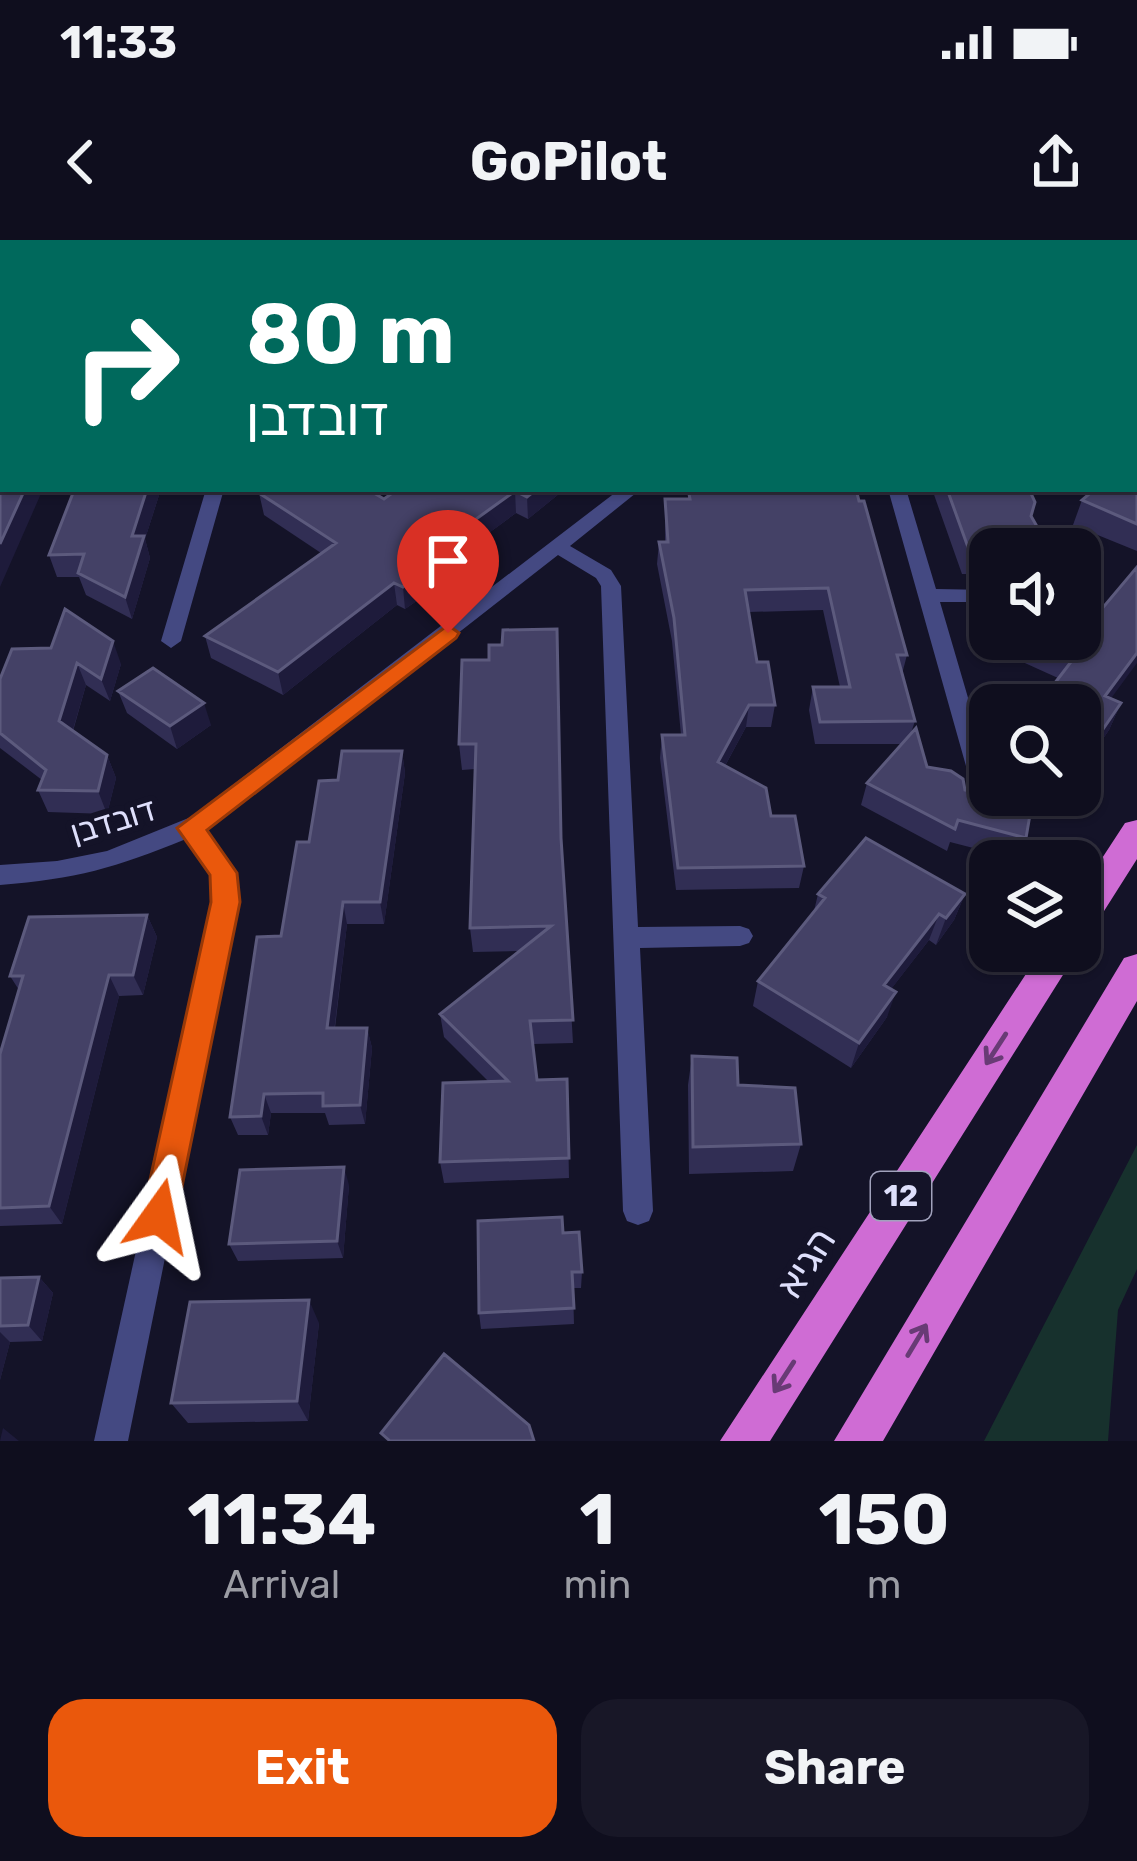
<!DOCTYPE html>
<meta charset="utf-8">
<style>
body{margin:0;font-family:Rubik,"Noto Sans Hebrew",sans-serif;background:#181727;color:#f1f3f6;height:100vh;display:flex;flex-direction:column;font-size:45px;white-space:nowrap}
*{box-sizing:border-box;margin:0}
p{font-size:39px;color:#9b9ca4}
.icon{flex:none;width:66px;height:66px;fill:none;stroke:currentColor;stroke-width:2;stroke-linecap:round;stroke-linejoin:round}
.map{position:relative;height:1201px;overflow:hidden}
.panel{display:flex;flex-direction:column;background:#0f0e1e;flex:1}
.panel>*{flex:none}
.hud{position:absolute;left:0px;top:0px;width:1137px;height:252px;box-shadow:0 3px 9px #0004,0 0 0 3px #2f2e3c;background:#00695c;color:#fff;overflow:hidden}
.fabs{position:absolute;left:969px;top:288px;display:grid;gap:24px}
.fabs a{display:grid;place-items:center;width:132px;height:132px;border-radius:24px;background:#0f0e1e;box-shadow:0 3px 9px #0004,0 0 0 3px #2f2e3c;font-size:60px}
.pin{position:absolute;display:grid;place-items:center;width:102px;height:102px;color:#fff;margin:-123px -51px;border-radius:50% 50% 50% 0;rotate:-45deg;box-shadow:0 0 12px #0007}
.pin .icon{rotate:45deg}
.me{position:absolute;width:132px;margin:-66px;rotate:12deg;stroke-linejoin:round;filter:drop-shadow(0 0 9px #0008)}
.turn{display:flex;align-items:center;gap:42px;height:252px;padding:0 48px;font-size:54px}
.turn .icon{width:156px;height:156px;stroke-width:2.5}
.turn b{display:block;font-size:84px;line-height:102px}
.eta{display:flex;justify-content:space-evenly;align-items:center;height:204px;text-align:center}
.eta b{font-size:72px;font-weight:700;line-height:84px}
.button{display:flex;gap:24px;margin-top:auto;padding:24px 48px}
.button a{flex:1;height:138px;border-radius:36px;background:#ea580c;color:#fff;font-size:48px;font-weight:700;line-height:138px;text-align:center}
.button a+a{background:#181727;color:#f1f3f6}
.status{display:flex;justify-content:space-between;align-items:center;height:84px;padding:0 60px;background:#0f0e1e;direction:ltr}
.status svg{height:33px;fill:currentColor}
header{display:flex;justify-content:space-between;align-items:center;height:156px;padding:0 48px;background:#0f0e1e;font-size:54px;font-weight:700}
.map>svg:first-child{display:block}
</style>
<div class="status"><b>11:33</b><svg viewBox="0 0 49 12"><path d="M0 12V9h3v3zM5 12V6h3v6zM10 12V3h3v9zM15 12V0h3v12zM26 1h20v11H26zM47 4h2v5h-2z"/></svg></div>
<header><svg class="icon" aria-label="back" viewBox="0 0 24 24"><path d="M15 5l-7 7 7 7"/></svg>GoPilot<svg class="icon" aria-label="share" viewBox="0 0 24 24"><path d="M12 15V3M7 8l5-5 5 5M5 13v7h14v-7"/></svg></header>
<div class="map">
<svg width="1137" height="1201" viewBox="0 0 1137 1201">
<rect width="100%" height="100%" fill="#141328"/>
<!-- green -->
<path fill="#17312d" d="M1137 905V1029L1118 1070 1108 1201H984Z"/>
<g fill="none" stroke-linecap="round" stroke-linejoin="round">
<!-- minor -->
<path fill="#444982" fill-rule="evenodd" d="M906 0H920L921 3H907Z
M1134 57 1137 58V68L1134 67Z
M0 65H3V75H0Z
M3 83V98L0 99V84Z
M1134 161 1137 162V177L1134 176Z
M206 249H224L181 401 171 408 161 401Z
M620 249H641L570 306 611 330 621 346 638 687 740 686 749 689 753 696 749 703 740 706 640 708 653 971 649 981 638 985 627 981 623 971 601 346 596 338 558 315 206 590 236 633 237 662 128 1201H94L213 662 212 635 186 599C115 628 76 639 0 645V625L57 621 107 611 191 577Z
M888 249H906L936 349 990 350V362H940L988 526 985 532H969L966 526Z"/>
<!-- trunk -->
<path fill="#cf6cd4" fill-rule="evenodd" d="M1137 580V619L1092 690 1080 694V652L1125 583Z
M1041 711H1078L770 1201H720Z
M1137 714V761L883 1201H834L1124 718Z"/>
</g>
<!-- wall -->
<path fill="#312e54" d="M0 0 3 3V48H0Z
M1104 0H1137V32L1134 30V3H1103Z
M1137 190V311L1073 285 1082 260 1090 253 1088 249H1134Z
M99 249H161L145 299 150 318 132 379 86 355 79 337H57L49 315Z
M565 249 528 279 516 273 449 322 424 321 421 358 405 369 397 365 283 455 211 418 205 396 321 313 264 275 259 253 384 259Z
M688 249H856L907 415 902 434 915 481 911 493 927 527 965 550 1026 598 1016 619 950 602 947 611 861 565 867 543 902 504H815L809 470 813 447H840L823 370 748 372 757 422 775 465 771 487H746L725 526 771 576 804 626 799 648 676 650 660 518 662 495H681L672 401 657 324 659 302H665V259H688Z
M932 249H1029L1031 276 1047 304 1045 309H990V334H962Z
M1008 399H1080L1111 458 1121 463 1109 490 1080 532V465L1058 438 1003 413Z
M12 409 121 424 110 461 86 445 73 491 107 515 116 538 107 574 48 572 38 550 42 540 0 508V439Z
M462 420 561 598 573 803 533 804 537 840 567 839 569 938 444 943 440 922 489 842 444 797 440 774 519 711 473 712 470 688 475 529 462 530 459 504Z
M118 451 211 485 177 509 127 473Z
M402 511 405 533 384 684H347L335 788H367L372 808 365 884 329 885 325 873H271L268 895H238L230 877 309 602 338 540Z
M818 654H965L954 680 936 705 929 700 891 749 887 777 851 828 753 766 758 741 814 671Z
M147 675 157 697 143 755 119 756 62 984 0 986V814L19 750 10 736Z
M692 816 738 845 801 904 793 931 689 934 688 845Z
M349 945 343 1018 238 1021 229 1004Z
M563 993 582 1032 581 1048H573L574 1084 481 1089 479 1073Z
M39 1037 53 1053 42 1101 10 1102 0 1140V1038Z
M319 1083 308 1181 188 1183 171 1163Z"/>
<!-- shaded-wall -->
<path fill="#1e1b3b" d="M25 249H43L0 347V304Z
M147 249H161L145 299 150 318 132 379 125 357 132 296Z
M537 249H565L528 279 527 257Z
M515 251 516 273 449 322 447 300Z
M422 299 424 321 421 358 405 369 403 347Z
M394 343 397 365 283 455 278 432Z
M113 401 121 424 110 461 101 439Z
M1137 413V423L1093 483 1105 456Z
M77 423 86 445 69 503 59 481Z
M204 463 211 485 177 509 170 486Z
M1121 463 1109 490 1080 532 1090 508Z
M749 465 746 487 715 544 718 522Z
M402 511 405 533 384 684 380 662Z
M107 515 116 538 107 574 98 551Z
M965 654 954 680 936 705 946 678Z
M343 662 347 684 332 808 327 788Z
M939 674 929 700 875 770 884 745Z
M147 675 157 697 143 755 133 735Z
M109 735 119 756 62 984 49 966Z
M896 752 887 777 851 828 859 803Z
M367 788 372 808 365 884 360 865Z
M264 854 271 873 268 895 261 876Z
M344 927 349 945 343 1018 337 1001Z
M39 1037 53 1053 42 1101 28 1085Z
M309 1060 319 1083 308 1181 297 1161Z
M0 1092 10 1102 0 1140Z
M3 1188 19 1201H0Z"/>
<!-- building -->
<path fill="#444166" stroke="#5c5a7d" stroke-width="3" d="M0 0H318V3H3V27H0Z
M318 0H609L610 3H318Z
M676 0H871L867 3H672Z
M971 0H1024L1025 3H973Z
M1116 0H1137V8L1134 7V3H1124Z
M3 143V166H0V149Z
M3 178V249H25L0 304V180Z
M1134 185 1137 190V284L1082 260 1095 249H1134Z
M99 249H147L132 296H144L125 357 78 333 84 314 49 315 73 253H98Z
M260 249H367L384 259 398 249H537L527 257 515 251 447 300 422 299 418 336 403 347 394 343 278 432 205 396 336 303 259 253Z
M688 249H856L859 261H864L907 415H897L915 481 820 482 813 447H850L828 348 745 350 757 422H768L775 465H749L718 522 766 548 771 576H795L804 626 678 628 662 495H685L674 378 659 302H668L665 259H690Z
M947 249H1029L1035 262 1031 276 1047 304H1035L1037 309 969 310Z
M1137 327V413L1105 456 1121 463 1090 508 1080 503V465H1038L1077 414 1043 399H1080V379L1090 383Z
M65 369 113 401 101 439 77 423 59 481 107 515 98 551 38 550 46 530 0 493V439L12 409 51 408Z
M557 389 561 598 573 780 530 781 537 840 567 839 569 918 440 922 443 843 508 841 440 774 551 686 470 688 476 504H459L462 420H489V405H502L503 390Z
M153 428 204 463 170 486 118 451Z
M916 488 927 527 951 531 963 539 965 550 1032 563 1026 598 958 580 955 589 867 543Z
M342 511H402L380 662H343L327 788H367L360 865 323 866V853L264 854 261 876 230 877 257 697 281 696 297 602H309L319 541 338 540Z
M866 598 965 654 946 678 939 674 884 745 896 752 859 803 758 741 825 658 818 654Z
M147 675 133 735H109L49 966 0 968V814L23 736H10L29 677Z
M692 816 737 818 738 845 795 848 801 904 693 907Z
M344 927 337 1001 229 1004 240 930Z
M562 977 563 993 579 992 582 1032H572L574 1068 479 1073 478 981Z
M39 1037 28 1085 0 1086V1038Z
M309 1060 297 1161 171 1163 190 1062Z
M444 1114 529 1185 534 1201H390L381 1193Z"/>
<!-- one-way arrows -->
<defs><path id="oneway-shaft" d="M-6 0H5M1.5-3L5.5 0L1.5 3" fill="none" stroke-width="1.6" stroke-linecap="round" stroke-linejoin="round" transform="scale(3)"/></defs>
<g stroke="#683b75">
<use href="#oneway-shaft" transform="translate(996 809) rotate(123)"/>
<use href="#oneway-shaft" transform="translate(917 1100) rotate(-59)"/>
<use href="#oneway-shaft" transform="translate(784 1137) rotate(123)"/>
</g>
<!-- route -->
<path fill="#ea580c" stroke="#983908" stroke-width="3" d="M448 385 459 393 456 398 207 590 237 633 240 662 176 976 171 988 159 993 147 988 142 976 211 662 210 635 177 588Z"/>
<g text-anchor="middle" stroke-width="12" stroke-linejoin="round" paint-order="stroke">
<!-- shield labels -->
<rect fill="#141328" stroke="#a1a2bc" stroke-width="3" x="871" y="932" width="60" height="48" rx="9"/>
<g font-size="30" font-weight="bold" fill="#dedffb">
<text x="901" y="966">12</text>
</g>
<!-- street labels -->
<g font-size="33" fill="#dedffb" stroke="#141328">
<text transform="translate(113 580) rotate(-17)" y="12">דובדבן</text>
</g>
<!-- near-street labels -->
<g font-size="39" fill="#dedffb" stroke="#141328">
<text transform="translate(805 1022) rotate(-57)" y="14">הגיא</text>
</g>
</g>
</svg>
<div class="fabs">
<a><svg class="icon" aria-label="sound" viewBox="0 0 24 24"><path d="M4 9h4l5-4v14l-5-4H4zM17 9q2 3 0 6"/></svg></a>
<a><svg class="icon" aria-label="search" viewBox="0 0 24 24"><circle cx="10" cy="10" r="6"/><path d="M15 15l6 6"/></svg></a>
<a><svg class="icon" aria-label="layers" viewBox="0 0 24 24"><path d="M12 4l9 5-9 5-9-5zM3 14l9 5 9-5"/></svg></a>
</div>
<div class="pin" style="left:448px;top:393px;background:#d93025"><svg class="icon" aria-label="arrive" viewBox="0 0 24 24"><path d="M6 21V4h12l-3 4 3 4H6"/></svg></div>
<svg class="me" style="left:159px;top:976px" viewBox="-20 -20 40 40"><path d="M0-17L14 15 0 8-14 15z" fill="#ea580c" stroke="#fff" stroke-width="4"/></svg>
<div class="hud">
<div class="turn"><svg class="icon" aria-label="right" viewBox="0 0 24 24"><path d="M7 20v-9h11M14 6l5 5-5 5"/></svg><div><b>80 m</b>דובדבן</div></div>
</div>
</div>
<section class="panel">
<div class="eta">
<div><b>11:34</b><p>Arrival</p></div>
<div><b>1</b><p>min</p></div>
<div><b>150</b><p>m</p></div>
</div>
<div class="button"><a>Exit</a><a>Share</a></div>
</section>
